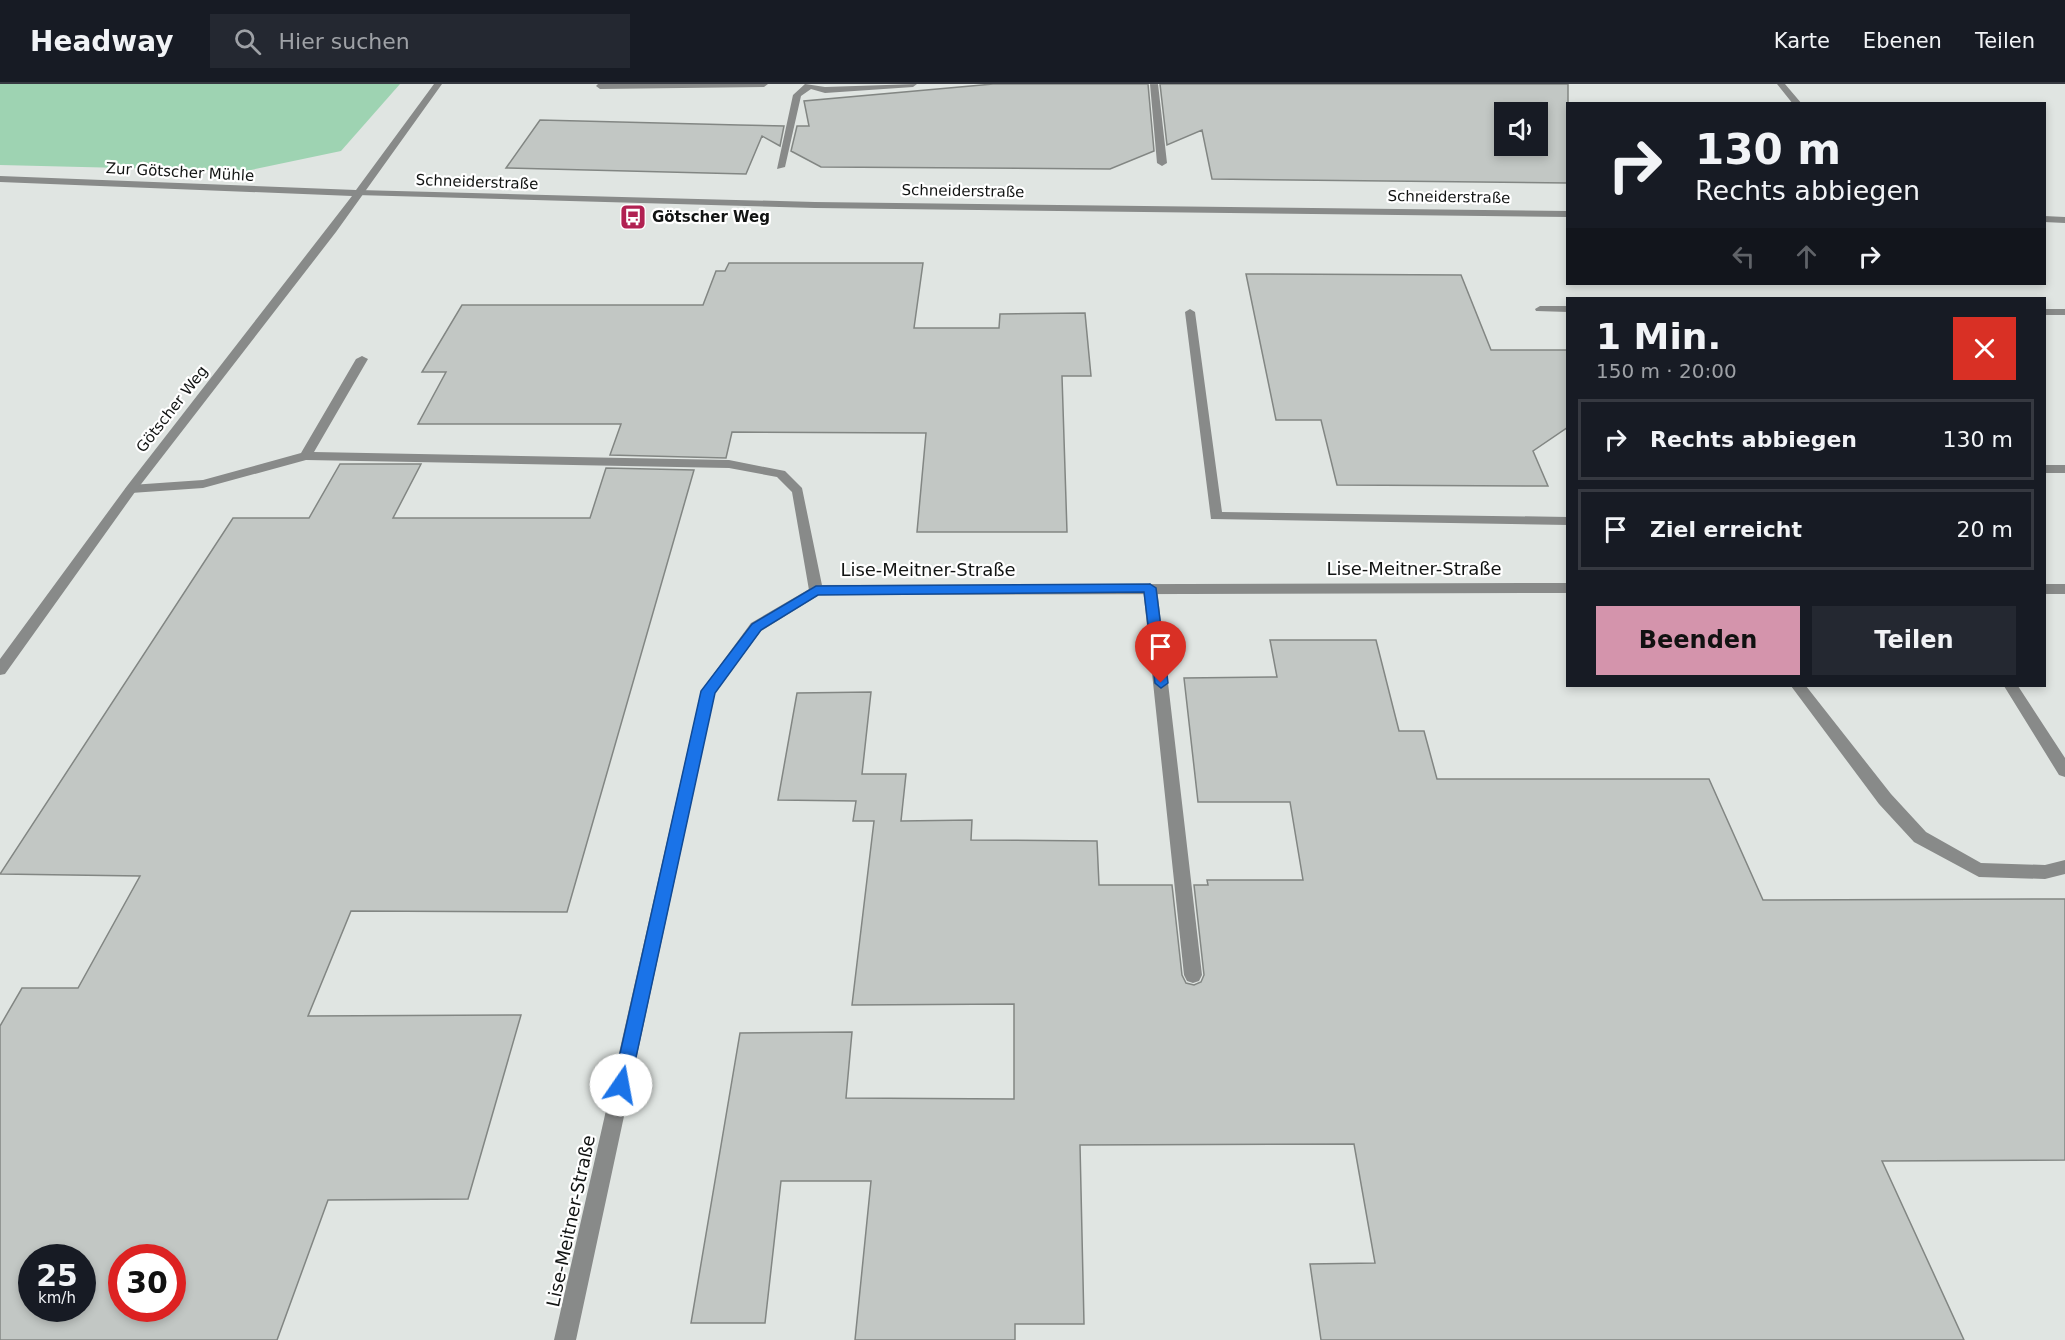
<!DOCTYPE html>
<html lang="de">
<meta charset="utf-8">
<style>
body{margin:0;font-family:"DejaVu Sans",sans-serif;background:#242831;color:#f1f3f6;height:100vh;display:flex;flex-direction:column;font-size:22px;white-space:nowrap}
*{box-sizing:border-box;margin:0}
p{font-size:20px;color:#9ea1a6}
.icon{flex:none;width:33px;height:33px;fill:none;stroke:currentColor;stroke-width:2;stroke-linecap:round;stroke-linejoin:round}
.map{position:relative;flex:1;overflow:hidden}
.drawer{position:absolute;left:1566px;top:213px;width:480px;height:390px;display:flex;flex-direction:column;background:#171b24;border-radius:0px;box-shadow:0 3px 9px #0003}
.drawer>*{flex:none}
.guide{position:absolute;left:1566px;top:18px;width:480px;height:183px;border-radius:0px;box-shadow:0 3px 9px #0003;background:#171b24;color:#f1f3f6;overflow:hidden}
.buttons{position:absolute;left:1494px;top:18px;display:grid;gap:12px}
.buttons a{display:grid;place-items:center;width:54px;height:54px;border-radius:0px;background:#171b24;box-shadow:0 3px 9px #0003;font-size:30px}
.speed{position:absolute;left:18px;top:1160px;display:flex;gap:12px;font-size:30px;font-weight:700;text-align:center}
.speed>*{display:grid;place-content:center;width:78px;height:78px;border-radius:50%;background:#171b24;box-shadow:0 3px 9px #0003;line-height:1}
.speed small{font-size:15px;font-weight:400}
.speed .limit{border:9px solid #d22;background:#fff;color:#111}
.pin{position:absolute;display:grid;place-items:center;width:51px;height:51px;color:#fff;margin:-62px -26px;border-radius:50% 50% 50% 0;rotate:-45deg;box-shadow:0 0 6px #0007}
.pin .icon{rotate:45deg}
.me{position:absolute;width:66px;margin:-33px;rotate:12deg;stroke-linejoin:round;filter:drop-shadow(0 0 4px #0008)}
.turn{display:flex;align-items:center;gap:21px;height:126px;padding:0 30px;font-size:27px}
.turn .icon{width:78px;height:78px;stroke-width:2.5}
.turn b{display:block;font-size:42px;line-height:51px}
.lanes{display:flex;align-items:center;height:57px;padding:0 30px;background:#0003;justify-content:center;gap:30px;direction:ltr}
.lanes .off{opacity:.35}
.round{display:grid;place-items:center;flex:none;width:63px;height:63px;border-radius:0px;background:#242831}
.headline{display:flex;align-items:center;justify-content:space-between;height:102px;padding:0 30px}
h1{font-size:36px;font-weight:700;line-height:45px}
.button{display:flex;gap:12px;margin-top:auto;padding:12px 30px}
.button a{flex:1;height:69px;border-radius:0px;background:#d494ac;color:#111;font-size:24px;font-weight:700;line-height:69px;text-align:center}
.button a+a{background:#242831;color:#f1f3f6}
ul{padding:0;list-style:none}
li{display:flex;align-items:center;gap:18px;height:81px;margin:0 12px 9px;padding:0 18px;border:3px solid #363941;border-radius:0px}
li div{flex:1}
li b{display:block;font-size:22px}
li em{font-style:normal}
header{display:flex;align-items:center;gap:36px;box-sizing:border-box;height:84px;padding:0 30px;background:#171b24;border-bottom:2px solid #363941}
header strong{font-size:28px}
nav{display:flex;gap:33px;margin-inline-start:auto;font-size:21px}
.search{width:420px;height:54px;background:#242831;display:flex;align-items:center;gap:15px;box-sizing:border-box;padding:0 21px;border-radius:0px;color:#9ea1a6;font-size:22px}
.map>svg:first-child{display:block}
</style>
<header>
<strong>Headway</strong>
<div class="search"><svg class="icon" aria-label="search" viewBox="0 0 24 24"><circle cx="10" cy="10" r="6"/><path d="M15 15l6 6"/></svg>Hier suchen</div>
<nav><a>Karte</a><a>Ebenen</a><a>Teilen</a></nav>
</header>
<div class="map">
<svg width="2065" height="1256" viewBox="0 0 2065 1256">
<rect width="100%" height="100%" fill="#e0e5e2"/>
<!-- green -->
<path fill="#9ed3b2" d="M0 0H400L341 67 246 87 0 81Z"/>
<!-- building -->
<path fill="#c2c7c4" stroke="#828683" stroke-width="1.5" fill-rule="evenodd" d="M993 0H1148L1154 67 1110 85 821 83 791 67 797 42H809L804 17Z
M1160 0H1568V99L1212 95 1202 46 1167 61ZM1504 28H1538V62H1504Z
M540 36 739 41 784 42 780 62 762 52 746 90 506 84Z
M729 179H923L914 244H999L1000 230 1085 229 1091 292H1062L1067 448H917L926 349 732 348 726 374 610 371 621 340H418L446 288H422L462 221H703L716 187H725Z
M1246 190 1461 191 1491 266H1568V343L1533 367 1548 402 1337 401 1321 336H1276Z
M340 380H421L393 434H590L606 384 694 386 567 828 351 827 308 932 521 931 468 1115 328 1116 277 1256H0V942L22 904H78L140 792 0 790 233 434H309ZM32 1173H82V1224H32ZM122 1173H172V1224H122Z
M1270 556H1376L1399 647H1424L1437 695H1709L1763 816 2065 815V1076L1882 1077 1964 1256H1321L1310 1180 1375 1179 1354 1060 1080 1061 1084 1240H1015V1256H855L871 1097H781L765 1239H691L740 949 852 948 846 1014 1014 1015V920L852 921 874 737H853L856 717 778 716 797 609 871 608 862 690H906L901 737 972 736 971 756 1097 757 1099 801H1172L1182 891 1186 899 1194 901 1201 898 1204 891 1194 801H1208L1207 796H1303L1290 718H1198L1184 594 1277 593Z"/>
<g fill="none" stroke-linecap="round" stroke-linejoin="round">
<!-- service -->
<path fill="#888a89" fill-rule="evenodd" d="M598 0H768L764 3 600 5 596 2Z
M805 0 825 3 917 0 913 3 825 9 811 5 801 12 785 83 777 85 793 11Z
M1150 0H1158L1167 79 1162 82 1157 79Z
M1777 0H1785L1802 20H1793Z
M1540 222H1568V228L1536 227 1535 225Z
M1190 225 1195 228 1222 428 1568 433V441L1211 435 1185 228Z
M2044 225H2065V231H2044Z
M362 272 368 275 314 368 729 376 785 387 802 404 823 506 816 511 809 506 792 408 777 393 729 384 306 376 203 404 131 409 125 405 131 401 203 396 301 369 356 275Z
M2044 381H2065V389H2044Z
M1150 499 1157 504 1202 891 1199 897 1193 899 1187 897 1184 891 1143 504Z
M1791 602H1806L1891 710 1926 748 1981 779 2045 781 2065 776V790L2045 795 1979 793 1914 758 1879 720Z
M2004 602H2018L2065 674V693L2059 691Z"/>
<!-- minor -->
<path fill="#888a89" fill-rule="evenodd" d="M434 0H442L336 148 135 408 5 590 0 591V575L127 402 352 112 0 98V92L356 106Z
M1568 499V509L819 511 761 547 715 608 576 1256H554L701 607 751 539 816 501Z
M2044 500H2065V510H2044Z"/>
<!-- tertiary -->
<path fill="#888a89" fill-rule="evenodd" d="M359 106 815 118 1568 127V133L815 124 356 111V107Z
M2044 132 2065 133V139L2044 138Z"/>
</g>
<!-- route -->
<path fill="#1a73e8" stroke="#114b97" stroke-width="1.5" d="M1150 500 1156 504 1168 599 1161 604 1155 599 1144 508 818 511 761 546 715 609 630 1001 627 1007 621 1009 615 1007 613 1001 701 607 752 540 816 502Z"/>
<!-- icons -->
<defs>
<symbol id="bus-square" viewBox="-11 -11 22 22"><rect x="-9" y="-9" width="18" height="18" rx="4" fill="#b12152" stroke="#fff"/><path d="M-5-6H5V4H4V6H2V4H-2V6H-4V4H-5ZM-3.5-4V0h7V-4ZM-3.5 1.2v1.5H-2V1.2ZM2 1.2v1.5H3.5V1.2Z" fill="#fff"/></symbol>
</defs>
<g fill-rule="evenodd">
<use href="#bus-square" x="618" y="118" width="30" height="30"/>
</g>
<g text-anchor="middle" stroke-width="4.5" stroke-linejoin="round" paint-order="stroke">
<!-- far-street labels -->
<g font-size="15" fill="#121413" stroke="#fff">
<text transform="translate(180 88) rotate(3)" y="5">Zur Götscher Mühle</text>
<text transform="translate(477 98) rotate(2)" y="5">Schneiderstraße</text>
<text transform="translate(963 107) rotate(1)" y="5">Schneiderstraße</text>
<text transform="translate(1449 113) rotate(1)" y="5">Schneiderstraße</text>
<text transform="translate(172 325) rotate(-52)" y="5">Götscher Weg</text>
</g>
<!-- far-poi labels -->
<g font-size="15" font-weight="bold" fill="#121413" stroke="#fff" text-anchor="start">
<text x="652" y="138">Götscher Weg</text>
</g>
<!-- street labels -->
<g font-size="18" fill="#121413" stroke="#fff">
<text x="1414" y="491">Lise-Meitner-Straße</text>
<text x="928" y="492">Lise-Meitner-Straße</text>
<text transform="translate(571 1137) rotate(-78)" y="6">Lise-Meitner-Straße</text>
</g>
</g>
</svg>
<div class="buttons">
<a><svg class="icon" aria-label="sound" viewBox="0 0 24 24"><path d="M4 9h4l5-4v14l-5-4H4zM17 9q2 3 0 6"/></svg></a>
</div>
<div class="speed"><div>25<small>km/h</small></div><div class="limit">30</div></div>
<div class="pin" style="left:1161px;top:599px;background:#d93025"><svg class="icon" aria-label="arrive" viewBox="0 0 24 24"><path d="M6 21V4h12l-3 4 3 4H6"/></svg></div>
<svg class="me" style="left:621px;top:1001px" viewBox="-20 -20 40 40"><circle r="19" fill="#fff"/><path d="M0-13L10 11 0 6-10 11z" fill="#1a73e8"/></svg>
<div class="guide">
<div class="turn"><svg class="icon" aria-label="right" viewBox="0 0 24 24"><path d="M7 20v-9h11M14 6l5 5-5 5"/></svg><div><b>130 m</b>Rechts abbiegen</div></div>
<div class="lanes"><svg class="icon off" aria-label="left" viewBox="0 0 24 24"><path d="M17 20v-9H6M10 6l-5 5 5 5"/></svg><svg class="icon off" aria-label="ahead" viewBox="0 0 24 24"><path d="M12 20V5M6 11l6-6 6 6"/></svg><svg class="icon" aria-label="right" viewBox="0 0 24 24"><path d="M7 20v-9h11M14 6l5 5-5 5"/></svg></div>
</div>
<section class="drawer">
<div class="headline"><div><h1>1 Min.</h1><p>150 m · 20:00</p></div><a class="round" style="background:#d93025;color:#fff"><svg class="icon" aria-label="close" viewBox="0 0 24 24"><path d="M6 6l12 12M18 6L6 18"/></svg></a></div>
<ul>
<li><svg class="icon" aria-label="right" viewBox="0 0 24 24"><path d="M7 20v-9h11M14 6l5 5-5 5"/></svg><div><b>Rechts abbiegen</b></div><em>130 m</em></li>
<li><svg class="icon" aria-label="arrive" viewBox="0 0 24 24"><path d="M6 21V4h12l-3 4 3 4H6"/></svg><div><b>Ziel erreicht</b></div><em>20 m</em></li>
</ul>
<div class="button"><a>Beenden</a><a>Teilen</a></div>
</section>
</div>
